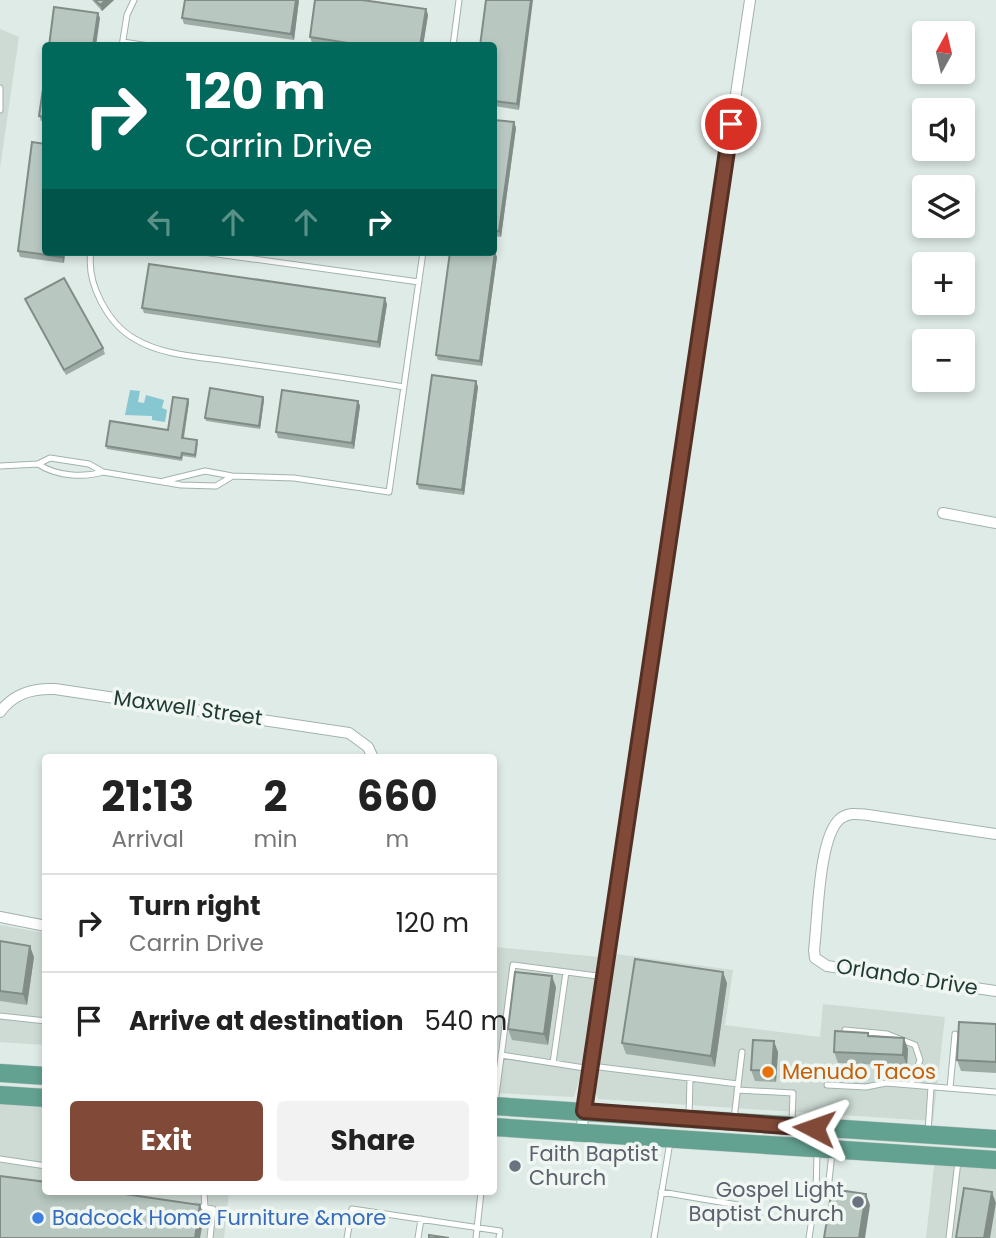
<!DOCTYPE html>
<meta charset="utf-8">
<style>
body{margin:0;font-family:Poppins,sans-serif;background:#f2f2f2;color:#222;height:100vh;display:flex;flex-direction:column;font-size:26px;white-space:nowrap}
*{box-sizing:border-box;margin:0}
p{font-size:23px;color:#767676}
.icon{flex:none;width:38px;height:38px;fill:none;stroke:currentColor;stroke-width:2;stroke-linecap:round;stroke-linejoin:round}
.map{position:relative;flex:1;overflow:hidden}
.panel{position:absolute;left:42px;top:754px;width:455px;height:441px;display:flex;flex-direction:column;background:#fff;border-radius:7px;box-shadow:0 4px 10px #0003}
.panel>*{flex:none}
.top-card{position:absolute;left:42px;top:42px;width:455px;height:214px;border-radius:7px;box-shadow:0 4px 10px #0003;background:#00695c;color:#fff;overflow:hidden}
.needle{width:46px;rotate:8deg}
.fabs{position:absolute;left:912px;top:21px;display:grid;gap:14px}
.fabs a{display:grid;place-items:center;width:63px;height:63px;border-radius:7px;background:#fff;box-shadow:0 4px 10px #0003;font-size:35px}
.pin{position:absolute;display:grid;place-items:center;width:60px;height:60px;color:#fff;margin:-30px;border:4px solid #fff;border-radius:50%;box-shadow:0 2px 7px #0007}
.me{position:absolute;width:77px;margin:-38px;rotate:274deg;stroke-linejoin:round;filter:drop-shadow(0 0 5px #0008)}
.turn{display:flex;align-items:center;gap:24px;height:147px;padding:0 28px;font-size:32px}
.turn .icon{width:91px;height:91px;stroke-width:2.5}
.turn b{display:block;font-size:49px;line-height:60px}
.lanes{display:flex;align-items:center;height:66px;padding:0 28px;background:#0003;justify-content:center;gap:35px;direction:ltr}
.lanes .off{opacity:.35}
.eta{display:flex;justify-content:space-evenly;align-items:center;height:119px;text-align:center}
.eta b{font-size:42px;font-weight:700;line-height:49px}
.primary-button{display:flex;gap:14px;margin-top:auto;padding:14px 28px}
.primary-button a{flex:1;height:80px;border-radius:7px;background:#804938;color:#fff;font-size:28px;font-weight:700;line-height:80px;text-align:center}
.primary-button a+a{background:#f2f2f2;color:#222}
ul{padding:0;list-style:none}
li{display:flex;align-items:center;gap:21px;height:98px;padding:0 28px;border-top:2px solid #e0e0e0}
li div{flex:1}
li b{display:block;font-size:26px}
li em{font-style:normal}
.map>svg:first-child{display:block}
</style>
<div class="map">
<svg width="996" height="1238" viewBox="0 0 996 1238">
<rect width="100%" height="100%" fill="#dfebe6"/>
<!-- built -->
<path fill="#cedbd4" d="M0 29 19 37 0 168Z
M0 925 45 933V1045L0 1042Z
M494 947 601 957 587 1054 574 1097 494 1093Z
M616 954 733 970 725 1025 820 1037 823 1004 945 1017 933 1121 598 1099 594 1088Z
M0 1104 45 1107 46 1192H229L224 1238H0Z
M934 1165 996 1169V1238H926Z"/>
<!-- water -->
<path fill="#86c7d1" d="M130 390 140 391 138 402 144 403 146 395 164 400 162 408 167 410 165 422 152 420V416L125 415Z"/>
<g fill="none" stroke-linecap="round" stroke-linejoin="round">
<defs>
<path id="service" d="M123 42 149 46
M122 46 127 15 134 0
M453 46 459 0
M0 88V110
M91 252C86 283 108 324 135 339 163 356 202 357 234 362 291 370 347 378 404 387
M203 252 419 282
M38 464C56 476 83 478 103 472
M0 466 38 464 50 458 89 464 103 472 181 485 216 486 231 477
M164 481 205 471 232 476 294 478 389 492 423 252
M0 1016 46 1021
M845 1030 887 1034 915 1045 920 1060 911 1085
M501 1055 591 1069
M553 1063 566 972
M591 1066 738 1084
M827 1085 866 1087 886 1083 996 1092
M950 1088 955 1034
M737 1090 793 1093 792 1123
M495 1103 513 965 605 977
M689 1117 690 1078
M734 1119 742 1052
M928 1132 931 1087
M0 1159 46 1166
M204 1192 205 1208
M661 1192 738 1205
M815 1203 828 1190 832 1153
M196 1206 213 1209 210 1238
M347 1238 352 1209 500 1231 499 1238
M418 1238 421 1219
M476 1238 481 1192
M654 1238 670 1142
M809 1238 816 1193 817 1151
M949 1238 958 1161"/>
<path id="minor" d="M943 513 996 523
M0 712C14 693 33 688 55 689L349 733 368 747 373 758
M996 834 868 815C858 814 850 812 841 818 818 835 818 921 814 950L815 958 827 966 996 991
M0 917 46 926
M581 1132 750 0"/>
<path id="primary" d="M0 1073 46 1076
M0 1095 46 1098
M494 1106 996 1139
M494 1127 996 1160"/>
</defs>
<!-- service casing -->
<use href="#service" stroke="#a2b3ad" stroke-width="7"/>
<!-- minor casing -->
<use href="#minor" stroke="#a2b3ad" stroke-width="12"/>
<!-- primary casing -->
<use href="#primary" stroke="#c1c8c6" stroke-width="19"/>
<!-- service -->
<use href="#service" stroke="#fff" stroke-width="5"/>
<!-- minor -->
<use href="#minor" stroke="#fff" stroke-width="10"/>
<!-- primary -->
<use href="#primary" stroke="#63a190" stroke-width="18"/>
</g>
<!-- wall -->
<path fill="#9eaca6" d="M92 0H114L102 11Z
M299 0 294 40 184 24 182 18Z
M486 0 519 110 494 106V46Z
M426 9 428 15 423 46H331L312 43 310 37Z
M46 69V122L41 121 39 116Z
M494 120 514 122 516 128 501 237 494 236Z
M18 251 46 252H65L64 263 20 257Z
M497 257 482 366 438 360 436 355Z
M25 299 103 348 105 354 66 375Z
M387 304 380 348 144 313 142 308Z
M476 381 478 387 464 495 419 489 417 484Z
M263 397 264 400 260 429 206 421 205 418Z
M358 401 360 406 354 449 278 438 276 432Z
M189 402 184 438 198 443 196 458 183 456 182 461 107 449 106 446 168 430Z
M0 941 34 957 27 1005 0 1001Z
M727 983 715 1067 626 1054 622 1043Z
M556 987 548 1045 512 1040 508 1029Z
M996 1024V1073L961 1071 957 1060Z
M869 1037 908 1049 907 1066 838 1063 834 1052Z
M778 1052 776 1082 755 1081 751 1070Z"/>
<!-- shaded-wall -->
<path fill="#818c87" d="M106 0H114L102 11 100 5Z
M296 0H299L294 40 291 34Z
M531 0H533L519 110 517 104Z
M426 9 428 15 423 46H420Z
M98 13 100 18 96 46H93Z
M514 122 516 128 501 237 499 231Z
M62 252H65L64 263 62 257Z
M495 252 497 257 482 366 480 361Z
M385 298 387 304 380 348 378 342Z
M476 381 478 387 464 495 462 490Z
M263 397 264 400 260 429 259 426Z
M188 399 189 402 183 440 182 438Z
M358 401 360 406 354 449 352 443Z
M30 946 34 957 27 1005 23 994Z
M723 972 727 983 715 1067 711 1056Z
M552 976 556 987 548 1045 544 1034Z
M904 1038 908 1049 907 1066 903 1055Z
M774 1041 778 1052 776 1082 772 1071Z
M992 1192 996 1203 990 1238H984Z
M866 1194 870 1205 865 1238H859Z
M200 1205 204 1216 200 1238H195Z"/>
<!-- building -->
<path fill="#b8c8c1" stroke="#818c87" stroke-width="2" d="M95 0H106L100 5Z
M185 0H296L291 34 182 18Z
M315 0H362L426 9 420 46H367L310 37Z
M486 0H531L517 104 494 101V46H480Z
M54 7 98 13 93 46H49Z
M46 69V117L39 116Z
M494 120 514 122 499 231H494Z
M32 142 46 144V252H62V257L18 251Z
M450 252H495L480 361 436 355Z
M149 264 385 298 378 342 142 308Z
M64 278 103 348 64 370 25 299Z
M432 375 476 381 462 490 417 484Z
M210 388 263 397 259 426 205 418Z
M282 390 358 401 352 443 276 432Z
M173 397 188 399 182 438 197 440 195 455 182 453 181 458 106 446 110 421 168 430Z
M0 941 30 946 23 994 0 991Z
M635 959 723 972 711 1056 622 1043Z
M515 972 552 976 544 1034 508 1029Z
M959 1022 996 1024V1062L957 1060Z
M835 1031 868 1033V1036L904 1038 903 1055 834 1052Z
M753 1040 774 1041 772 1071 751 1070Z
M0 1176 46 1182V1192H111L200 1205 195 1238H0Z
M964 1188 992 1192 984 1238H956Z
M832 1189 866 1194 859 1238H824Z
M429 1235 449 1238H429Z"/>
<g fill="none" stroke-linecap="round" stroke-linejoin="round">
<defs>
<path id="route" d="M731 124 584 1111 814 1128"/>
</defs>
<!-- route casing -->
<use href="#route" stroke="#532f24" stroke-width="18"/>
<!-- route -->
<use href="#route" stroke="#804938" stroke-width="12"/>
</g>
<!-- markers -->
<circle fill="#e8710a" stroke="#f0f7f3" stroke-width="2.5" cx="768" cy="1072" r="7"/>
<g fill="#6b7280" stroke="#f0f7f3" stroke-width="2.5">
<circle cx="515" cy="1166" r="7"/>
<circle cx="858" cy="1202" r="7"/>
</g>
<circle fill="#3f7fe0" stroke="#f0f7f3" stroke-width="2.5" cx="38" cy="1218" r="7"/>
<g text-anchor="middle" stroke-width="7" stroke-linejoin="round" paint-order="stroke">
<!-- street labels -->
<g font-size="21" fill="#203b33" stroke="#f0f7f3">
<text transform="translate(188 708) rotate(8)" y="7">Maxwell Street</text>
<text transform="translate(907 977) rotate(9)" y="7">Orlando Drive</text>
</g>
<!-- food labels -->
<g font-size="21" fill="#c56008" stroke="#f0f7f3" text-anchor="start">
<text x="782" y="1079">Menudo Tacos</text>
</g>
<!-- worship labels -->
<g font-size="21" fill="#5b616d" stroke="#f0f7f3" text-anchor="start">
<text x="529" y="1161">Faith Baptist<tspan x="529" dy="24">Church</tspan></text>
<text x="844" y="1197" text-anchor="end">Gospel Light<tspan x="844" dy="24">Baptist Church</tspan></text>
</g>
<!-- shop labels -->
<g font-size="21" fill="#366cbe" stroke="#f0f7f3" text-anchor="start">
<text x="52" y="1225">Badcock Home Furniture &amp;more</text>
</g>
</g>
</svg>
<div class="fabs">
<a><svg class="needle" viewBox="-14 -14 28 28"><path d="M0-13l5 13h-10z" fill="#e53935"/><path d="M0 13l5-13h-10z" fill="#767676"/></svg></a>
<a><svg class="icon" aria-label="sound" viewBox="0 0 24 24"><path d="M4 9h4l5-4v14l-5-4H4zM17 9q2 3 0 6"/></svg></a>
<a><svg class="icon" aria-label="layers" viewBox="0 0 24 24"><path d="M12 4l9 5-9 5-9-5zM3 14l9 5 9-5"/></svg></a>
<a>+</a>
<a>−</a>
</div>
<div class="pin" style="left:731px;top:124px;background:#d93025"><svg class="icon" aria-label="arrive" viewBox="0 0 24 24"><path d="M6 21V4h12l-3 4 3 4H6"/></svg></div>
<svg class="me" style="left:814px;top:1128px" viewBox="-20 -20 40 40"><path d="M0-17L14 15 0 8-14 15z" fill="#804938" stroke="#fff" stroke-width="4"/></svg>
<div class="top-card">
<div class="turn"><svg class="icon" aria-label="right" viewBox="0 0 24 24"><path d="M7 20v-9h11M14 6l5 5-5 5"/></svg><div><b>120 m</b>Carrin Drive</div></div>
<div class="lanes"><svg class="icon off" aria-label="left" viewBox="0 0 24 24"><path d="M17 20v-9H6M10 6l-5 5 5 5"/></svg><svg class="icon off" aria-label="ahead" viewBox="0 0 24 24"><path d="M12 20V5M6 11l6-6 6 6"/></svg><svg class="icon off" aria-label="ahead" viewBox="0 0 24 24"><path d="M12 20V5M6 11l6-6 6 6"/></svg><svg class="icon" aria-label="right" viewBox="0 0 24 24"><path d="M7 20v-9h11M14 6l5 5-5 5"/></svg></div>
</div>
<section class="panel">
<div class="eta">
<div><b>21:13</b><p>Arrival</p></div>
<div><b>2</b><p>min</p></div>
<div><b>660</b><p>m</p></div>
</div>
<ul>
<li><svg class="icon" aria-label="right" viewBox="0 0 24 24"><path d="M7 20v-9h11M14 6l5 5-5 5"/></svg><div><b>Turn right</b><p>Carrin Drive</p></div><em>120 m</em></li>
<li><svg class="icon" aria-label="arrive" viewBox="0 0 24 24"><path d="M6 21V4h12l-3 4 3 4H6"/></svg><div><b>Arrive at destination</b></div><em>540 m</em></li>
</ul>
<div class="primary-button"><a>Exit</a><a>Share</a></div>
</section>
</div>
